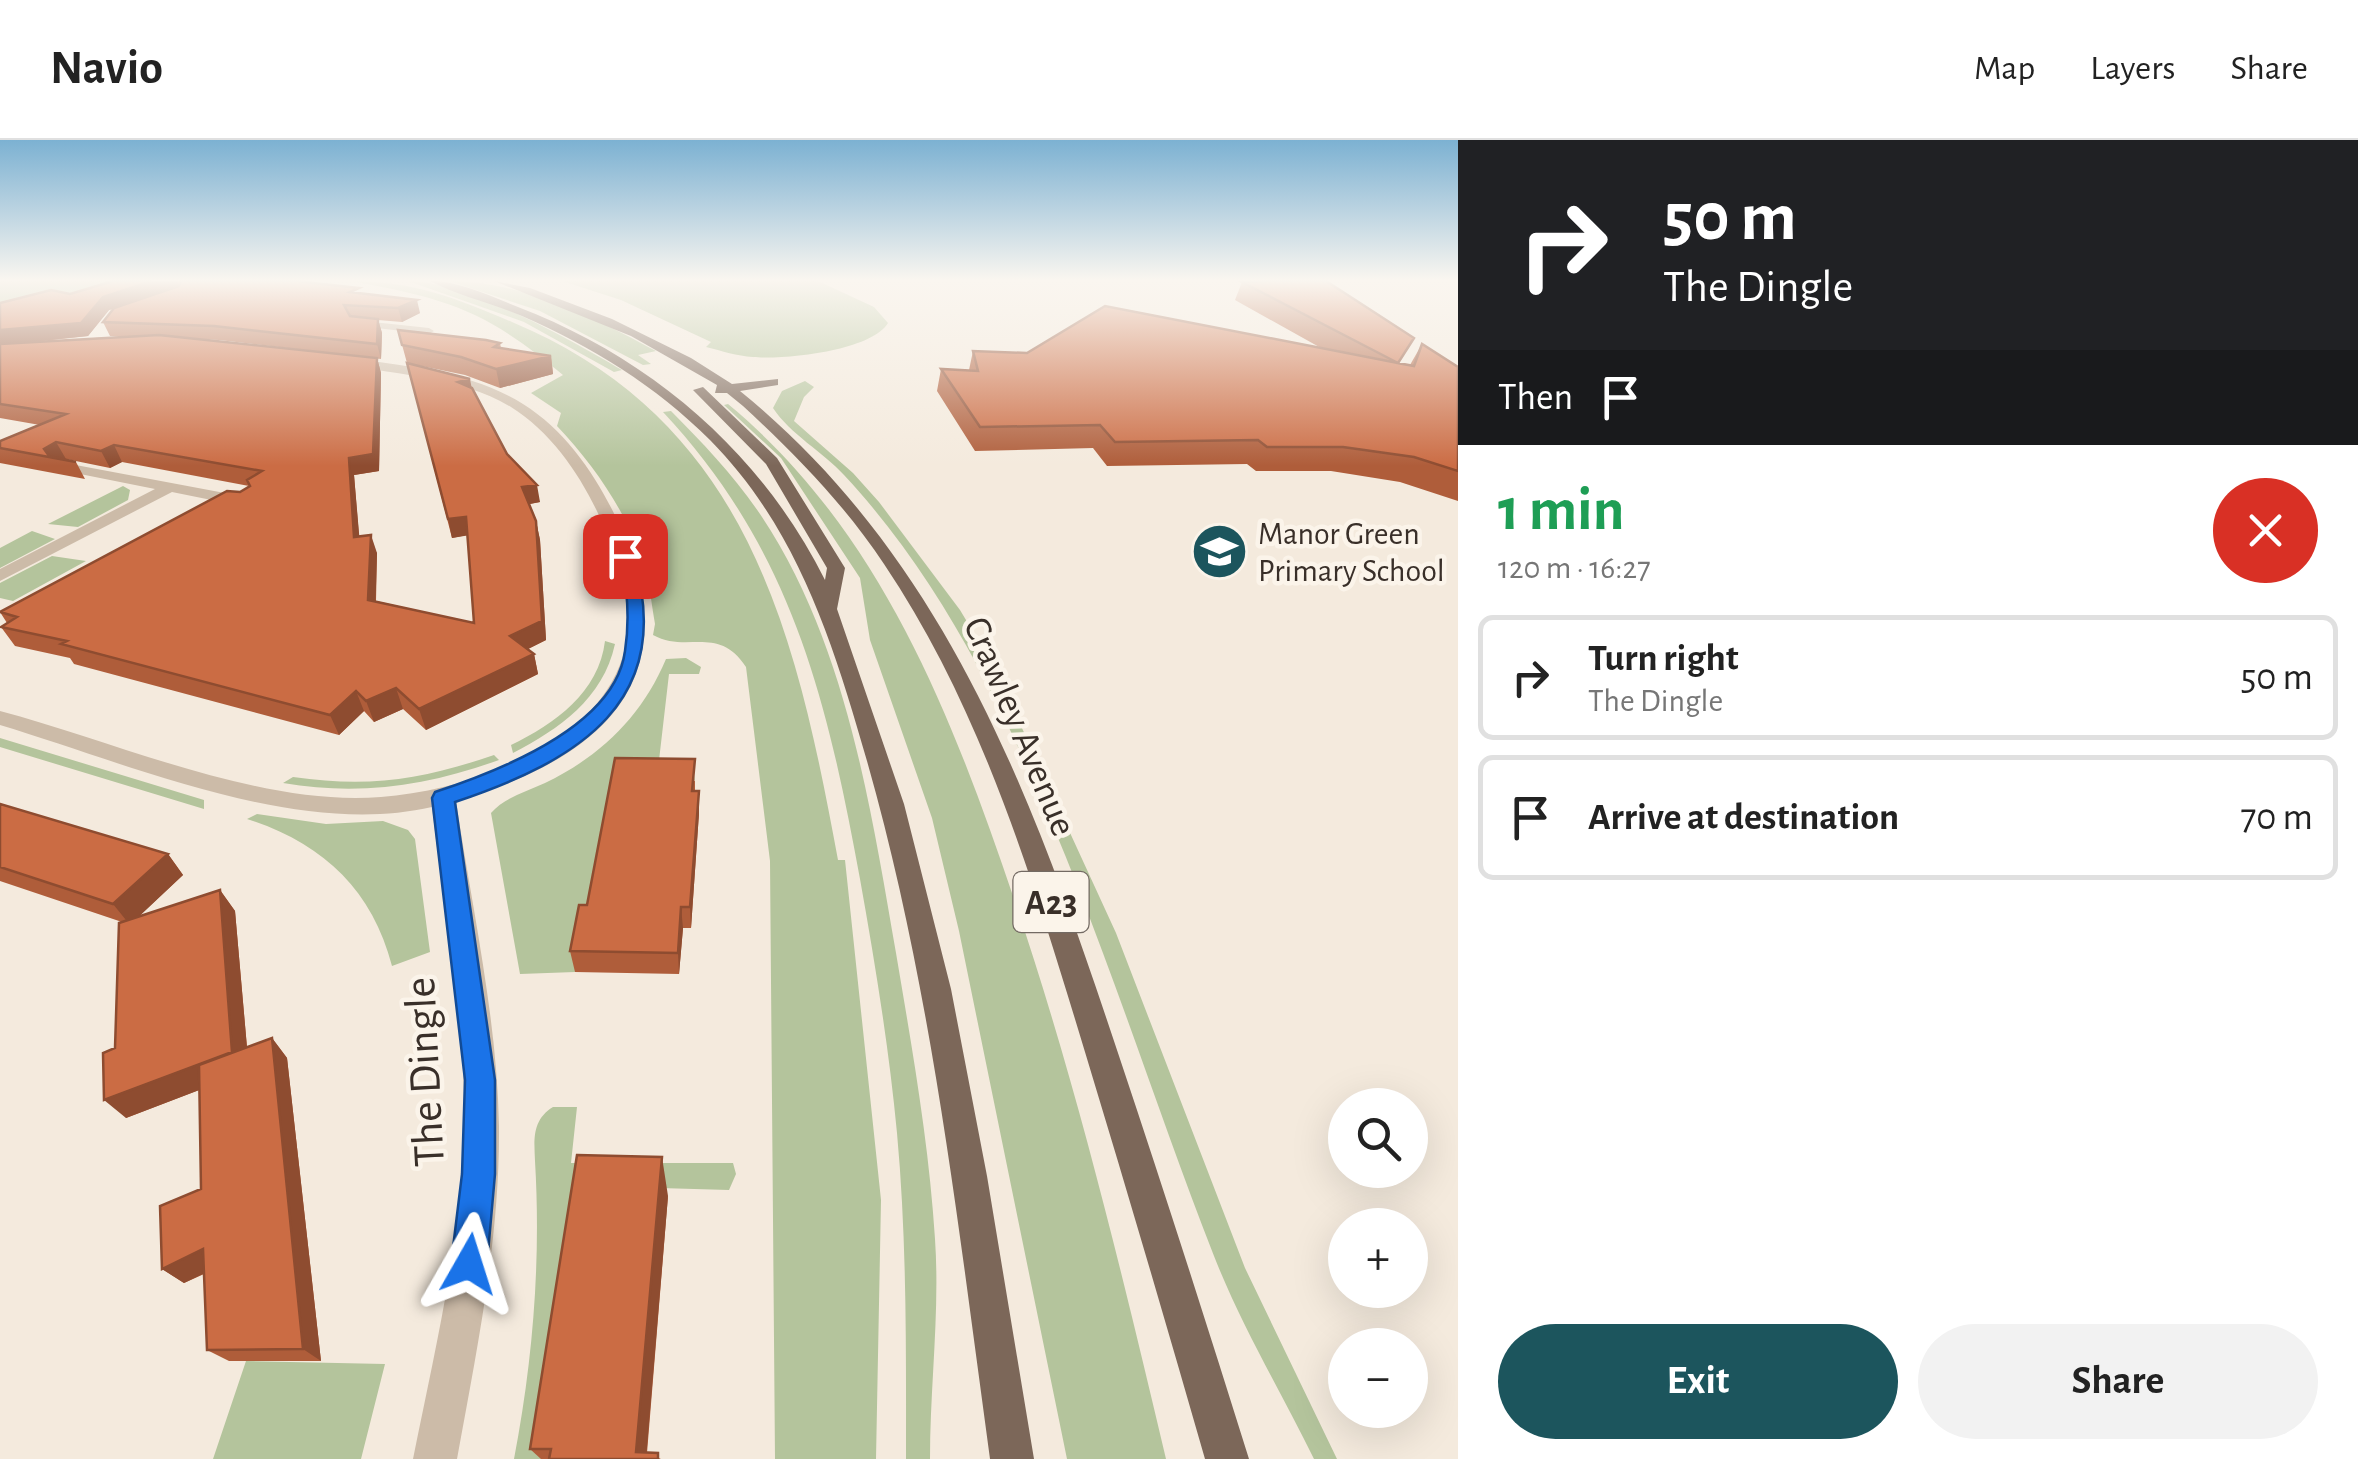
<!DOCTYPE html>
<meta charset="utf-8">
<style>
body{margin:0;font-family:"Alegreya Sans",sans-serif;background:#f2f2f2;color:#222;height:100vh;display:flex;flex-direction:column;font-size:38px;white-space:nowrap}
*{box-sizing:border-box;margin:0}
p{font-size:32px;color:#767676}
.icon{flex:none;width:55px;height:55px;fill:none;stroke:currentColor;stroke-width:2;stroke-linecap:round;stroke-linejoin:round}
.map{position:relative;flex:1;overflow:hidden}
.side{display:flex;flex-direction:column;background:#fff;width:900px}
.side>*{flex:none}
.banner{background:#202124;color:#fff;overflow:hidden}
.buttons{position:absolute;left:1328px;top:948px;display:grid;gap:20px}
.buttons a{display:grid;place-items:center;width:100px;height:100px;border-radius:50%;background:#fff;box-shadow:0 10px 40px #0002;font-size:50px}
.pin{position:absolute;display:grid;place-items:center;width:85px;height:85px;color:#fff;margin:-42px;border-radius:20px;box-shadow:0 5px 15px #0006}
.me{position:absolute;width:110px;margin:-55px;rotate:6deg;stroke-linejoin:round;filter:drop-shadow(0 0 8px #0008)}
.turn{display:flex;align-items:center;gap:35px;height:210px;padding:0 40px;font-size:45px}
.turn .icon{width:130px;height:130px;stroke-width:2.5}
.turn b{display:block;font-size:70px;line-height:85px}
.then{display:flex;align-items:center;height:95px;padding:0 40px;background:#0003;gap:20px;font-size:38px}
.round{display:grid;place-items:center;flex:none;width:105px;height:105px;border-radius:52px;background:#f2f2f2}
.head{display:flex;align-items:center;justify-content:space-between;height:170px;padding:0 40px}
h1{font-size:60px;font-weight:700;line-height:75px;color:#1e9e55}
.cta{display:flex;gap:20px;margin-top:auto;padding:20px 40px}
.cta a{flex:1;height:115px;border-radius:60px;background:#1c555d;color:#fff;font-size:40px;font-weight:700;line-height:115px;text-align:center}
.cta a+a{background:#f2f2f2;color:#222}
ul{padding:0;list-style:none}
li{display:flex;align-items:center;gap:30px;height:125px;margin:0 20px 15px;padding:0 20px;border:5px solid #e0e0e0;border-radius:15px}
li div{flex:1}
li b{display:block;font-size:38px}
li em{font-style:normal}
header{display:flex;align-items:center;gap:60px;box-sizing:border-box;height:140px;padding:0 50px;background:#fff;border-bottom:2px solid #e0e0e0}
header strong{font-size:48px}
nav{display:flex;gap:55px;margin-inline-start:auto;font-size:35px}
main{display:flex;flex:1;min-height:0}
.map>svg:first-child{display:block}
</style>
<header>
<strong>Navio</strong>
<nav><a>Map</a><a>Layers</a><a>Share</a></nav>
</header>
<main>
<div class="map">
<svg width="1458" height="1319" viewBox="0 0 1458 1319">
<rect width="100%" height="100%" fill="#f4eadd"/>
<!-- green -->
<path fill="#b4c49c" d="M0 141H132L0 185Z
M351 141C413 141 456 158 512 182 749 281 796 493 838 720H845L881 1060 876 1319H775L770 721 746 527C718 484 687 514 653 495L655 484C651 462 649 436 641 415 622 366 593 324 557 286L561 273 531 253 563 235C485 170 449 159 351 141Z
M408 141C467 141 571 200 622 230L614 232 524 182Z
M449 141C522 141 593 177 656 211L638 215 651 224 643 225 540 171Z
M562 141H818L874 167 888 183C871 211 784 220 753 217 737 216 722 211 706 207L711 202 621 160Z
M805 241 814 247 804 257 794 281 853 333 879 362 960 470 993 525 1116 793 1245 1128 1337 1319H1314C1281 1252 1241 1185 1214 1116 1137 919 1078 713 978 527 941 458 898 393 844 335 823 312 790 294 773 268L782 251Z
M728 264C880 390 951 573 1013 756 1076 941 1121 1129 1166 1319H1067L959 791 932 678 870 500 860 438 781 318 724 265Z
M671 271C703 303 734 336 760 374 846 502 870 664 896 813 912 908 929 1003 935 1099 940 1171 930 1246 930 1319H906C906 1210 907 1102 897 993 889 908 875 823 860 739 827 559 792 410 663 272Z
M123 346 130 350 128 360 78 387 48 384Z
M32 391 55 399 0 428V408Z
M52 416 86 421 13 461 0 458V443Z
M605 501 615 504C603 559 559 589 513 613L511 605C555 584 599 552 605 501Z
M686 518 701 527 699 534H669L658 629 693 630 695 640 611 639 575 832 520 834 491 673C505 657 526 652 545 643 601 616 642 576 666 519Z
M0 598 204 660V669L0 607Z
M494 615 499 620C427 646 359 656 283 643L293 637C369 648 421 640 494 615Z
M257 674 326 684 383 681 408 690 415 699 430 812 392 826C372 749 322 703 247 679Z
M553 967H577L571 1023H733L736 1034 729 1050 590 1046 551 1319H514C533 1220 541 1121 535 1021 534 999 532 980 553 967Z
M246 1221 385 1224 361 1319H213Z"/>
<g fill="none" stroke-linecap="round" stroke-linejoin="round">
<!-- street -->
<path fill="#ccbba8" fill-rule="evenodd" d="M354 180 429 188 434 191 429 194 350 185Z
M348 218C407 226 472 232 523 264 568 292 599 340 621 388 690 543 599 619 456 661 472 768 497 877 499 986 500 1098 477 1209 457 1319H413C435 1209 462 1099 464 986 466 879 444 772 432 667 297 698 130 624 0 585V571C117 602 261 667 381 657 469 650 594 609 623 516 636 473 620 424 603 384 583 339 554 294 511 267 459 236 401 236 344 224Z
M65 323 246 357 254 362 246 367 172 352 0 441V429L155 349 60 330 58 327Z"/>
<!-- primary -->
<path fill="#7c6759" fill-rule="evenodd" d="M430 141C460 141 490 156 518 167 651 218 761 312 825 440L827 428 766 324 693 250 703 247 777 318 845 428 837 469 904 664 951 849 987 1036 1034 1319H990C958 1085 932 849 867 621 833 503 798 389 710 300 656 246 591 206 522 176 492 163 458 156 430 141Z
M494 141 530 148 612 179 691 218 732 244 778 239V245L740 251C951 423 1036 667 1119 916 1164 1050 1207 1185 1249 1319H1205C1166 1183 1126 1047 1085 912 1034 744 983 571 884 424 845 365 795 314 743 266L727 253H715L717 245 631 196Z"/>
</g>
<!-- wall -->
<path fill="#af5d3a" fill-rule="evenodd" d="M113 141H296L361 154 420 173 402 182 378 180 382 193 381 219 219 200 198 199 377 218 381 233 379 331 354 335 359 396 377 413 376 461 474 483 467 395 452 398 407 223 471 248 507 314 540 362 529 364 536 381 540 400 546 500 528 509 534 514 538 534 426 590 403 569 374 582 364 571 339 595 74 524 70 518 15 506 1 487 7 483 0 472 240 352 249 346 122 322 110 328 66 319 76 322 85 339 0 323V301L40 285 0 278V163L70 154ZM113 169 103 182 110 196H125L35 202 88 196 109 170Z
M1242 142 1400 223 1410 225 1422 204 1458 227V361L1400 342 1331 331H1256L1247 324 1107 326 1093 308 975 311 937 251 941 229 969 230 973 211 1027 213 1321 208 1235 160Z
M398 190 500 203 501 208 551 216 553 234 500 248 465 235 407 223Z
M695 640V651H699V673L691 788H683L679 834 575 832 570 811Z
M0 664 168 714 183 735 139 776 220 750 235 771 247 907 272 898 287 918 321 1221H229L207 1210 204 1134 184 1143 162 1129 201 1049 199 950 126 978 115 908 122 782 0 741Z
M668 1056 647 1313 661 1319H541L530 1309Z"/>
<!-- shaded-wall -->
<path fill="#8e4c30" d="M152 141H177L179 146 109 170 88 196 0 205V190Z
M417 160 420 173 402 182 398 168Z
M378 179 382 193 381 219 377 204Z
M551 216 553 234 500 248 496 229Z
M377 218 381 233 379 331 354 335 361 416 354 397 349 318Z
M470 239 473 255 458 242Z
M56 302 66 319 49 317 44 309Z
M114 305 122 322 110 328 101 311Z
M537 345 540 362 525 365 522 347Z
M466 377 470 395 452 398 448 379Z
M536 381 540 400 546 500 514 516 510 496Z
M371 395 377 413 375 479 368 460Z
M534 514 538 534 426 590 419 569Z
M396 548 403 569 374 582 366 561Z
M356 551 364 571 339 595 330 575Z
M699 651V673L691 788 690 767Z
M168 714 183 735 130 785 113 764Z
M220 750 235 771 249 931 126 978 104 960Z
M681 767 683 788 679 834 678 813Z
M272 898 287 918 321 1221 303 1209Z
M662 1017 668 1056 646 1319 636 1312Z
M203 1109 224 1124 184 1143 162 1129Z"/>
<!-- building -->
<path fill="#cb6c44" stroke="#8e4c30" stroke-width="2.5" d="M113 141H152L103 157 81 183 0 190V163L51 150 70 154Z
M181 141H296L359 148 350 152 417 160 398 168 344 165 350 176 378 179 377 204 214 186 103 182 114 168 179 146Z
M1272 141H1326L1414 198 1398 223 1414 226 1422 204 1458 227V331L1414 317 1343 307H1267L1258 300 1115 302 1100 285 980 287 941 229 978 231 973 211 1027 213 1105 166 1398 223 1242 142Z
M398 190 486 200 500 203 494 207 551 216 496 229 461 217 402 205Z
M159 195 377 218 373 314 349 318 354 397 371 395 368 460 474 483 466 377 448 379 407 223 470 239 458 242 472 248 507 314 537 345 522 347 536 381 542 481 510 496 534 514 419 569 396 548 366 561 356 551 330 575 61 504 67 501 1 487 17 477 0 472 227 351 240 352 250 346 247 340 262 331 114 305 101 311 56 302 44 309 49 316 76 322 0 308V301L66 274 0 264V204Z
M615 618 695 619 692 651H699L690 767H681L678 813 570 811 579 765H587Z
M0 664 168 714 113 764 0 727Z
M220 750 232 912 104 960 103 913 115 908 119 783Z
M272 898 303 1209 207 1210 203 1109 162 1129 160 1066 201 1049 199 925Z
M577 1015 662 1017 636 1312 658 1313V1319H549L551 1309H530Z"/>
<!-- sky -->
<linearGradient id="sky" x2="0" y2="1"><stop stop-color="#7cb1d2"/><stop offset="0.43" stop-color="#faf6f0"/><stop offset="1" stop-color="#faf6f0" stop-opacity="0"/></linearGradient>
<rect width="1458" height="326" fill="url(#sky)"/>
<!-- route -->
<path fill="#1a73e8" stroke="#114b97" stroke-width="2.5" d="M619 412 633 416C678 561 578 621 455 662L495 940V1034L487 1124 481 1137 469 1142 456 1137 451 1124 462 1034 465 940 432 658 435 652C499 631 615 587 625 511 628 492 628 468 626 449 625 436 617 424 619 412Z"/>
<!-- icons -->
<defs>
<symbol id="school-disc" viewBox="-11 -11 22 22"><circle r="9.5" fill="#1c555d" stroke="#fbf4ea"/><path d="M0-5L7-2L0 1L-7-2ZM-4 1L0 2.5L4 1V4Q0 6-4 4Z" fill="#fff"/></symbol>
</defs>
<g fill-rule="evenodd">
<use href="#school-disc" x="1188" y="380" width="63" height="63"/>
</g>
<g text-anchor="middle" stroke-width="9" stroke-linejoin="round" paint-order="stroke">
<!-- far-poi labels -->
<g font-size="32" fill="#392f29" stroke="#fbf4ea" text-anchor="start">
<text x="1258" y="404">Manor Green<tspan x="1258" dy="37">Primary School</tspan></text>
</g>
<!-- shield labels -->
<rect fill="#fbf4ea" stroke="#736a63" stroke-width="2.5" x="1013.5" y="732" width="75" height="60" rx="8"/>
<g font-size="35" font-weight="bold" fill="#392f29">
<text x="1051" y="774">A23</text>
</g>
<!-- street labels -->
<g font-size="38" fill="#392f29" stroke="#fbf4ea">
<text transform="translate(1021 586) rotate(67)" y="13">Crawley Avenue</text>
</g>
<!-- near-street labels -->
<g font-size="45" fill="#392f29" stroke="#fbf4ea">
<text transform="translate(423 932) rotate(-93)" y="16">The Dingle</text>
</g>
</g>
</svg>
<div class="buttons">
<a><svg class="icon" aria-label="search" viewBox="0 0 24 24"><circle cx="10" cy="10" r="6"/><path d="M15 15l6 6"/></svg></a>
<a>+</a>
<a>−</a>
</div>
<div class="pin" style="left:625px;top:416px;background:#d93025"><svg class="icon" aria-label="arrive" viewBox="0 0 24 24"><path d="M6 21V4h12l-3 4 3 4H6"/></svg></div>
<svg class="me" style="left:469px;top:1124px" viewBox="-20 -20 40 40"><path d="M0-17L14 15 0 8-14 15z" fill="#1a73e8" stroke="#fff" stroke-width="4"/></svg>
</div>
<section class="side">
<div class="banner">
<div class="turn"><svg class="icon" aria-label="right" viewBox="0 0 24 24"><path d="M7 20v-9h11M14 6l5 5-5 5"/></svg><div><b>50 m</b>The Dingle</div></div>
<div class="then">Then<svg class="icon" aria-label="arrive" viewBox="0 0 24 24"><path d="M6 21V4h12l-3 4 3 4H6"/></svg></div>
</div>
<div class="head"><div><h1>1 min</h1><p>120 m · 16:27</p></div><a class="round" style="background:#d93025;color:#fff"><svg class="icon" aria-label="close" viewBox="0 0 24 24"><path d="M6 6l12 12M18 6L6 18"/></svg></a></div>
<ul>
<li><svg class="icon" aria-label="right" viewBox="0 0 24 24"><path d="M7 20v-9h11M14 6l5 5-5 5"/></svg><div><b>Turn right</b><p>The Dingle</p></div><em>50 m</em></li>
<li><svg class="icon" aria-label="arrive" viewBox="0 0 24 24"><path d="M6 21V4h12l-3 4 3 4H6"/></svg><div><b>Arrive at destination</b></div><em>70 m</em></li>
</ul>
<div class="cta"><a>Exit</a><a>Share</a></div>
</section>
</main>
